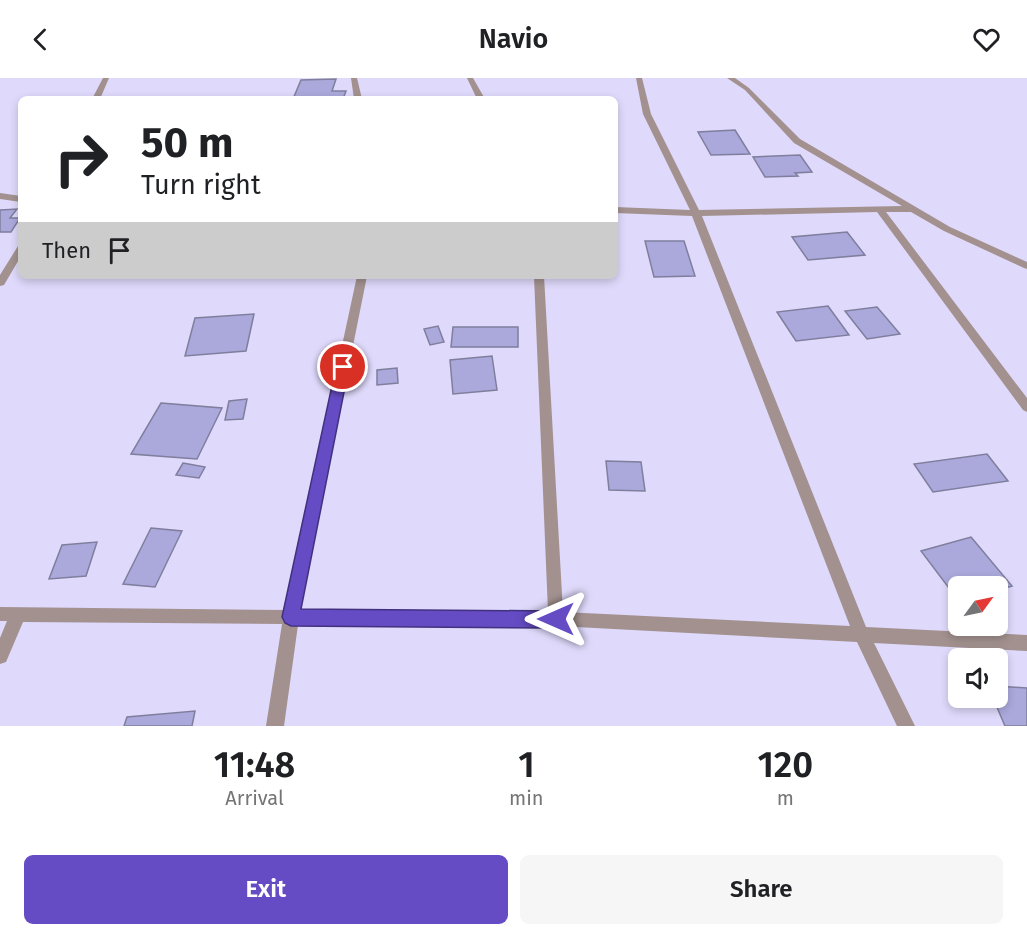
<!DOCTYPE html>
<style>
body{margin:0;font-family:"Fira Sans",sans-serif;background:#f6f6f6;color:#202124;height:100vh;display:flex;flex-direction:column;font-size:22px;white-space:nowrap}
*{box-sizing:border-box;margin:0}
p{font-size:20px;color:#757577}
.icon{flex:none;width:33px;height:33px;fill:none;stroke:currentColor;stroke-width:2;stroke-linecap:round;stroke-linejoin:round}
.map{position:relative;height:648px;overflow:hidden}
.side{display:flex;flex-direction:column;background:#fff;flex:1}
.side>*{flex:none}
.top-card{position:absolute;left:18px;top:18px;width:600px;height:183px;border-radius:9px;box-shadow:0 3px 9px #0003;background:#fff;color:#202124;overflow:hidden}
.needle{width:39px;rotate:57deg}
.tools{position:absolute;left:948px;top:498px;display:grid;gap:12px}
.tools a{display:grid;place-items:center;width:60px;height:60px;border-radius:9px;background:#fff;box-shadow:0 3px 9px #0003;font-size:30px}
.pin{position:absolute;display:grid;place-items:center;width:51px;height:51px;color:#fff;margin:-26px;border:3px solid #fff;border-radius:50%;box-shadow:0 2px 6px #0007}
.me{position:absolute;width:66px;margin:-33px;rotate:270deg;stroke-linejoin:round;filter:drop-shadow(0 0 4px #0008)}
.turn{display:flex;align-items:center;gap:21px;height:126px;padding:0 24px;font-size:27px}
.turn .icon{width:78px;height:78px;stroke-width:2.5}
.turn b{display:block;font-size:42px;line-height:51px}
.then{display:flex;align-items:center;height:57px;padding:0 24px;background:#0003;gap:12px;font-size:22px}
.eta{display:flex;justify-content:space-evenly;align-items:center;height:102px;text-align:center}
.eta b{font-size:36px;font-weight:600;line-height:42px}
.action{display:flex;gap:12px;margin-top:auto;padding:12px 24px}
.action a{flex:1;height:69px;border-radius:9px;background:#654bc4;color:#fff;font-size:24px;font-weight:600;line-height:69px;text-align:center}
.action a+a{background:#f6f6f6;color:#202124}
header{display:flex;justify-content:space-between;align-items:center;height:78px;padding:0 24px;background:#fff;font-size:27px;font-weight:600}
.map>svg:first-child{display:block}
</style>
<header><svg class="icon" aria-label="back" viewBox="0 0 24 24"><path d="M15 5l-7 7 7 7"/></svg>Navio<svg class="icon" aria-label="heart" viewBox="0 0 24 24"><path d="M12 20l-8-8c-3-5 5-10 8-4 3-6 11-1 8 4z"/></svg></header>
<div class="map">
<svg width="1027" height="648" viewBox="0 0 1027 648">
<rect width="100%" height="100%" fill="#dfd9fb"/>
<!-- building -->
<path fill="#aba9dc" stroke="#7f7e9d" stroke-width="1.5" d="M336 1 332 13H346L343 21H293L301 2Z
M735 52 750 76 711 77 698 54Z
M800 77 812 94 795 95 798 98 765 99 753 79Z
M17 131 10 140H20L11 154H0V132Z
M847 154 865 177 808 182 792 159Z
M645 163H684L695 198 654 199Z
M828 228 849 257 796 263 777 234Z
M877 229 900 256 867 261 845 233Z
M254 236 246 273 185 278 195 240Z
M438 248 444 264 430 267 424 251Z
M453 249H518V269H451Z
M492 278 497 312 453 316 450 282Z
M397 290 398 305 377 307V292Z
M247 321 243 341 225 342 229 323Z
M161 325 222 330 197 381 131 376Z
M987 376 1008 403 933 414 914 386Z
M606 383 641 384 645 413 609 412Z
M183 385 205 389 199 400 176 397Z
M151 450 182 453 155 509 123 506Z
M971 459 1012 508 998 512V508H958V522L921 473Z
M97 464 86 498 49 501 62 467Z
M998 608 1027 610V648H1005L993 620H998Z
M195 633 192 648H124L127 639Z"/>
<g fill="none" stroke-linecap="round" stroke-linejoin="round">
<!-- minor -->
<path fill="#a2918f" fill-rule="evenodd" d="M103 0H109L100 21H92Z
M351 0H357L362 21H354Z
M467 0H473L485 21H477Z
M636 0H642L651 36 699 132 902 128 794 65 745 12 727 0H735L749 10 800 61 950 149 1027 184V191L1024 190 944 153 911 134H886L1027 320V334L1023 332 877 134 702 138 866 549 1027 557V573L874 565 915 648H897L857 564 576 549 298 547 284 648H266L282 546 23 544 6 584 0 586V560L7 543H0V529L285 532 357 198H367L300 532 548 534 534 198H544L563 534 850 548 692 138 615 135V129L690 132 643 36Z
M0 115 21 118V124L0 121Z
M21 167V178L4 207 0 208V197L18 168Z"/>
</g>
<!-- route -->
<path fill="#654bc4" stroke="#42317f" stroke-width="1.5" d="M343 284 349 289 301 531 556 533 563 535 565 541 563 547 556 550 291 548 285 545 282 539 336 289Z"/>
</svg>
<div class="tools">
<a><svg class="needle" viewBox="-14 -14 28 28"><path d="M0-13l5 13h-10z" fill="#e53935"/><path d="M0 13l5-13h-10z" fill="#757577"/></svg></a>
<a><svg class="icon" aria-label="sound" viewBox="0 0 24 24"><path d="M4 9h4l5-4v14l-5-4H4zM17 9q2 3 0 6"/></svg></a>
</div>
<div class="pin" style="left:343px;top:289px;background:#d93025"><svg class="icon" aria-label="arrive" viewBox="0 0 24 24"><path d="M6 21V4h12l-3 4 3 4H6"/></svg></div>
<svg class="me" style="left:556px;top:541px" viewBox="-20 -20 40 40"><path d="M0-17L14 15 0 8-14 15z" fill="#654bc4" stroke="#fff" stroke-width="4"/></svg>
<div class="top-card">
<div class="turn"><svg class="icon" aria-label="right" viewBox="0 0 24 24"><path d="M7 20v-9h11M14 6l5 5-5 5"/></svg><div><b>50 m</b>Turn right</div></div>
<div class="then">Then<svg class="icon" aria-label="arrive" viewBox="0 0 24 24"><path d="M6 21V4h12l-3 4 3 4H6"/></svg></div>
</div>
</div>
<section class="side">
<div class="eta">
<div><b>11:48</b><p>Arrival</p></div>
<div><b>1</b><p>min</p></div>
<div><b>120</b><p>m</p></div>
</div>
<div class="action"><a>Exit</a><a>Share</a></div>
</section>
